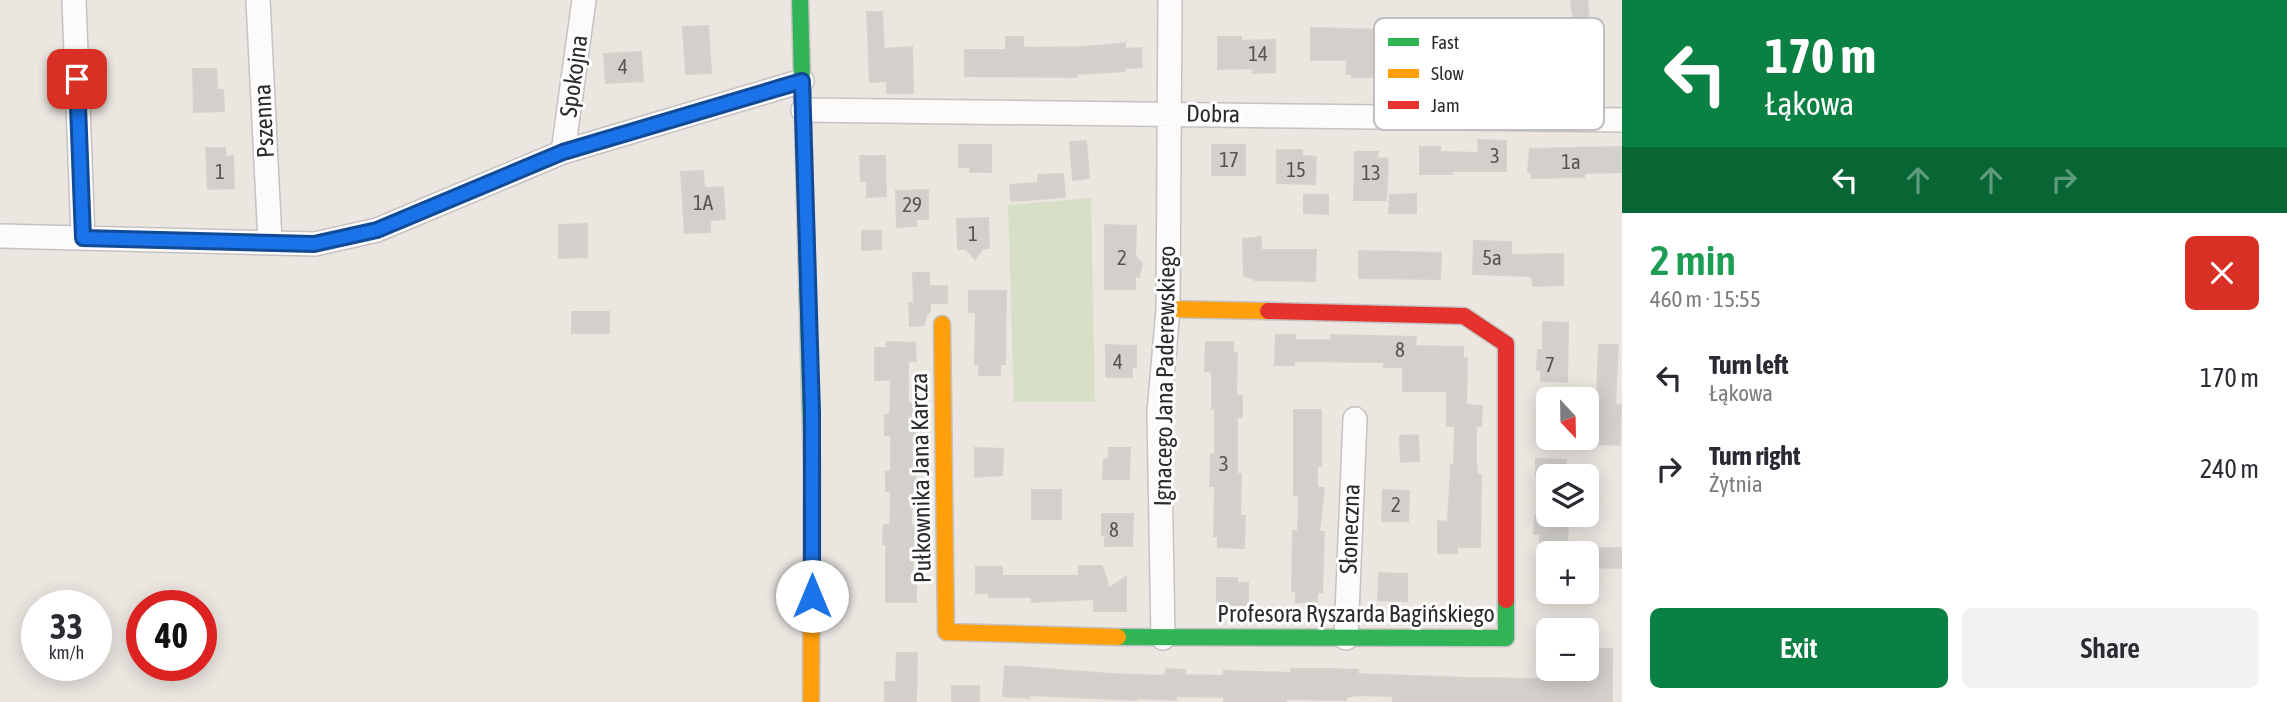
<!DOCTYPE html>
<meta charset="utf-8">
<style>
body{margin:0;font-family:"Asap Condensed",sans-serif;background:#f2f2f3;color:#2b2b33;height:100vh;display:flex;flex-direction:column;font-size:26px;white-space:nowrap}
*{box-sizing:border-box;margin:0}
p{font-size:23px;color:#7c7c81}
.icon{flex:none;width:38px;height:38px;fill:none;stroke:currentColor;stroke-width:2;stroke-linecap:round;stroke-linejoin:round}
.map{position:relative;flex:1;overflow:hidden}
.drawer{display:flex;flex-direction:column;background:#fff;width:665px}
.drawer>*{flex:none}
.banner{background:#0b8043;color:#fff;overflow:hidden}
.needle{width:46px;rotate:158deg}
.fabs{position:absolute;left:1536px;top:387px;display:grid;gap:14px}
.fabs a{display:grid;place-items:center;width:63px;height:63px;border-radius:10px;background:#fff;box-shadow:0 4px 18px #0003;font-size:35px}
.speed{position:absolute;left:21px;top:590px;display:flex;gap:14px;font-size:35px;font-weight:700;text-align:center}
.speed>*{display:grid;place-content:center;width:91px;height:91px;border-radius:50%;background:#fff;box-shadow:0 4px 18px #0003;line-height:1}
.speed small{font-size:18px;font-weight:400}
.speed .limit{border:10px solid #d22;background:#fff;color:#111}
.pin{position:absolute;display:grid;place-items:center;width:60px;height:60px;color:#fff;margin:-30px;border-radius:14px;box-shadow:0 4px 10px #0006}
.me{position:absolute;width:77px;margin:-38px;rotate:0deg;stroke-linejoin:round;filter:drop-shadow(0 0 5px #0008)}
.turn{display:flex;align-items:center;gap:24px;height:147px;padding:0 28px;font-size:32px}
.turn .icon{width:91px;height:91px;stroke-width:2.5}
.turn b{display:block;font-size:49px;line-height:60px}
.lanes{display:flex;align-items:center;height:66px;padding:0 28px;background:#0003;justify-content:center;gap:35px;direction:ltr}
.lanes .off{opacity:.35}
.round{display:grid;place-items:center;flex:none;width:74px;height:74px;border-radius:10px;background:#f2f2f3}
.summary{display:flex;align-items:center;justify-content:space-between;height:119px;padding:0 28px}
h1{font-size:42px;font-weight:600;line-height:52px;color:#1e9e55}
.cta{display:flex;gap:14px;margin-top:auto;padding:14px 28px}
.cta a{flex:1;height:80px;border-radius:10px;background:#0b8043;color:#fff;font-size:28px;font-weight:600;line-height:80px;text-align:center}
.cta a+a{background:#f2f2f3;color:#2b2b33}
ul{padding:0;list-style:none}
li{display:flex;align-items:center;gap:21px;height:91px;padding:0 28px}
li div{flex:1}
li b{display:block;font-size:26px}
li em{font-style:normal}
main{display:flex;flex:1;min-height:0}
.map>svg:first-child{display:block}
</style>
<main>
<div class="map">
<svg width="1622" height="702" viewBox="0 0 1622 702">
<rect width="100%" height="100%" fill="#ebe6e0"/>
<!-- cemetery -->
<path fill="#d7dfc7" d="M1091 198 1095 402H1014L1008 205Z"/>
<!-- building -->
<path fill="#d3d0cc" stroke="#d5d2cc" stroke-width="2" d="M1571 0H1587L1590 28 1575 29Z
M867 12H882L884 49 912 47 913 93H887V81L870 82Z
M708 26 711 73 686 74 683 27Z
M1311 28 1384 30 1386 77H1352V74H1346L1347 60H1311Z
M1006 37H1023V47L1030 48 1086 47 1125 43V49L1141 48 1142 67 1125 68V71L1076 74V77L965 76V50H1006Z
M1218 37H1241V41L1275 40V72L1253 73V68L1218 69Z
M641 52 643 81 606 83 604 54Z
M193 69H216L217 90H223L224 111 194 112Z
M1478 140 1506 141V171H1452V174H1420V147H1440V152L1479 153Z
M1086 141 1089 178 1073 180 1070 142Z
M959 145H991V172H970V167H959Z
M1212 145H1245V175H1212Z
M1622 147V172L1584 173V177L1532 178 1531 172H1528L1530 149Z
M206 148H225V157L233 156 234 188 208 189Z
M1277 150H1302V156L1316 157 1315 184 1277 183Z
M1355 152H1378L1377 158 1388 159 1386 200H1354Z
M860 156H885L886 196 867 197V181H861Z
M703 171 704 188 723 187 725 219 710 220V232L685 233 681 172Z
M1063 174 1065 197 1011 201 1010 185 1038 183V175Z
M928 190V219H916V226L897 227 896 191Z
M1416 194V213H1389L1390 195Z
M1304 195H1328V214L1304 213Z
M988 218 989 248H983L975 259 966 249H958L957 219Z
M587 224V257L559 258V225Z
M1105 225 1136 226 1135 256 1142 263 1139 277H1135V289H1105Z
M862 231H881V249L862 250Z
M1261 237V250H1316L1315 281 1255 280 1244 275 1243 239Z
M1474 241 1511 242V255L1563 254V285L1533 286 1532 276 1473 274Z
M1359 251 1441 253 1440 279 1359 278Z
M913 273H929V286H947V303H930V311L926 316 924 325 910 326 909 303 914 304Z
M969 291H1006L1005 364H1000V375H979V364H975L976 312H969Z
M572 312H609V333H572Z
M1543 322 1568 323 1567 382 1541 381V370H1537L1538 350H1543Z
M1276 335H1295V340H1331V335L1416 337 1415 346 1463 347V358H1467L1466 405 1482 406 1481 426H1476V464L1477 474 1481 475 1480 547H1457V553H1438V521L1448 522 1451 465H1454L1455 426H1447V391H1403V367H1384V362L1294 361V365H1275Z
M887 342 915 343 916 361H908V404H912V415H915V435H912V471H916V491H912L911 525H914L912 581H916V602H886V544H883L884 525H890L891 491H886V472L891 471V435H885V415H890L891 380H875V348H887Z
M1206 342H1233V353H1237L1236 396H1242V417H1237V474H1241L1240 516H1245L1244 548 1218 547V536H1214L1215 486H1210L1211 454H1215V409H1212V372L1205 371Z
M1106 345 1136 346V367H1132V377H1106Z
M1599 345H1618L1615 405H1621L1620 445 1595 444Z
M1294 410H1321V466H1317V488H1324L1319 532H1324L1322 592H1317V602H1296V591H1292L1293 531H1298L1299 495H1294Z
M1418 435 1419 461 1401 462 1400 436Z
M975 448 1003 449 1002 475 975 477Z
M1109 448H1130L1129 479H1103L1104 459H1109Z
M1536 459 1566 460V476H1536Z
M1032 490H1061V519H1032Z
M1383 490 1409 491 1408 521H1382Z
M1102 514H1133L1132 546H1105V535H1102Z
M1535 516H1568L1567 544H1540V534H1534Z
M1591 548H1621V568L1591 567Z
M1079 566H1102L1109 588 1126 577V611H1094V599L1032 602V597H989V593H976V567H1002V576H1079Z
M1379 573 1407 574V601L1378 600Z
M1217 578H1237V583H1248V605H1237V608L1217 609Z
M1593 649H1612V702L1393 701V696L1357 695 1346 697V700L1286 699V702H1235L1224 701V697L1176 696V700L1136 698V700L1029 695V698L1003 696 1005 666 1111 674 1165 676 1166 669 1185 670V675L1224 676V671L1291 673V669H1334L1358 670V674L1467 678 1555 679V674L1593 675Z
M897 653H917L916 702H885V682H896Z
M952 686H979V702H952Z"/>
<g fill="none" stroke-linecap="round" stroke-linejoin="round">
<defs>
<path id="street" d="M74 0 83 238
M258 0 270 242
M803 110 1622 120
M563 152 584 0
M0 236 315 244 377 230 563 152 802 81
M1163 638 1159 413 1168 309 1170 0
M1346 638 1355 419"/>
<path id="fast" d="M800 0 812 472
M1118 637 1506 638V600"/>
<path id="slow" d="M1168 309 1268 311
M942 324 946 632 1118 637
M811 702 812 472"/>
<path id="jam" d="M1268 311 1464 316 1506 344V600"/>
</defs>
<!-- street casing -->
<use href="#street" stroke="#c4c2c2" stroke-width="26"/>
<!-- fast casing -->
<use href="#fast" stroke="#c4c2c2" stroke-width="19"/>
<!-- slow casing -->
<use href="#slow" stroke="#c4c2c2" stroke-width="19"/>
<!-- jam casing -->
<use href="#jam" stroke="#c4c2c2" stroke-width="19"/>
<!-- street -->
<use href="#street" stroke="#fcfbfa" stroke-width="23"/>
<!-- fast -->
<use href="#fast" stroke="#30b455" stroke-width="16"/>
<!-- slow -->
<use href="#slow" stroke="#ff9f0a" stroke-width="16"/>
<!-- jam -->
<use href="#jam" stroke="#e5322d" stroke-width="16"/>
</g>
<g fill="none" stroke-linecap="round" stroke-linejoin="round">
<defs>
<path id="route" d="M77 79 83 238 314 244 377 230 563 152 802 81 812 412V596"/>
</defs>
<!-- route casing -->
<use href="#route" stroke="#114b97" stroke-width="18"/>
<!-- route -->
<use href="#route" stroke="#1a73e8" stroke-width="12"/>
</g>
<g text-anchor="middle" stroke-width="6" stroke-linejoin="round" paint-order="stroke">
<!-- number labels -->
<g font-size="21" fill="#565554">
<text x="1258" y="61">14</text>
<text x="623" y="74">4</text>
<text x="1495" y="163">3</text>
<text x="1229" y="167">17</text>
<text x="1571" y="169">1a</text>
<text x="1296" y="177">15</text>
<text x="220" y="179">1</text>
<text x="1371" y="180">13</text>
<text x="703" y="210">1A</text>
<text x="912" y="212">29</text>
<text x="973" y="241">1</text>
<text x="1122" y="265">2</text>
<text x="1492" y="265">5a</text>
<text x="1400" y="357">8</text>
<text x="1118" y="369">4</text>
<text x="1550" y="372">7</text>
<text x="1224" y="471">3</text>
<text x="1396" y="512">2</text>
<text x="1114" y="537">8</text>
</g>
<!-- street labels -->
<g font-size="24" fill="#2b2b2b" stroke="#fff">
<text transform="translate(574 76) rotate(-82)" y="8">Spokojna</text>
<text transform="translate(1213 114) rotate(1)" y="8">Dobra</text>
<text transform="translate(264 121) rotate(-93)" y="8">Pszenna</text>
<text transform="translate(1165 376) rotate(-89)" y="8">Ignacego Jana Paderewskiego</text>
<text transform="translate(921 478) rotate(-91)" y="8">Pułkownika Jana Karcza</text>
<text transform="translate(1350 529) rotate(-88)" y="8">Słoneczna</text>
<text x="1356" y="622">Profesora Ryszarda Bagińskiego</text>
</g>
</g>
<!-- legend -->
<rect x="1374" y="18" width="230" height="112" rx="10" fill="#fff" stroke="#bfbfbf" stroke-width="2"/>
<rect x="1388" y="38" width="31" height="8" fill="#30b455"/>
<rect x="1388" y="69" width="31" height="9" fill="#ff9f0a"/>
<rect x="1388" y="101" width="31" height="8" fill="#e5322d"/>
<g font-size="19" fill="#2b2b2b">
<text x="1431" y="49">Fast</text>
<text x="1431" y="80">Slow</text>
<text x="1431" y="112">Jam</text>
</g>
</svg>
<div class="fabs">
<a><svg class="needle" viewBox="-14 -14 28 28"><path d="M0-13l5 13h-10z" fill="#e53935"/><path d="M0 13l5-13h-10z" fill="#7c7c81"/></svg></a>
<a><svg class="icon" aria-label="layers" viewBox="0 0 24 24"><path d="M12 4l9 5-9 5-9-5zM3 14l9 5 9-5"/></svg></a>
<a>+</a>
<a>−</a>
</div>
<div class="speed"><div>33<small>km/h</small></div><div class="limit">40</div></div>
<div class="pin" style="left:77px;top:79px;background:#d93025"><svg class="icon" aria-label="arrive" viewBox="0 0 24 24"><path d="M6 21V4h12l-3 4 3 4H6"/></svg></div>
<svg class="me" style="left:812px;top:596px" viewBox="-20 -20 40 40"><circle r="19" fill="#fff"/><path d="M0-13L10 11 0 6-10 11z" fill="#1a73e8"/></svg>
</div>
<section class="drawer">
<div class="banner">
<div class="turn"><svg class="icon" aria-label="left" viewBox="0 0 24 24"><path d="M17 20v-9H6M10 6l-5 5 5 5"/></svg><div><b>170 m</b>Łąkowa</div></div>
<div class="lanes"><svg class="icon" aria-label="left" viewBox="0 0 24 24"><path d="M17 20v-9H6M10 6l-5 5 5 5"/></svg><svg class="icon off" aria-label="ahead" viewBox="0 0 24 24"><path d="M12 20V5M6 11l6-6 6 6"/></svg><svg class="icon off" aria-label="ahead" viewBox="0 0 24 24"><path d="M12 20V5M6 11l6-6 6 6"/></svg><svg class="icon off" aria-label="right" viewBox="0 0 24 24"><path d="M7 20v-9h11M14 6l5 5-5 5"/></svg></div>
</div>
<div class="summary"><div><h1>2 min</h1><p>460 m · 15:55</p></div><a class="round" style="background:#d93025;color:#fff"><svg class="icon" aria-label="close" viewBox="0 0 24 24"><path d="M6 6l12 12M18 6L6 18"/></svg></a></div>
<ul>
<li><svg class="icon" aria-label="left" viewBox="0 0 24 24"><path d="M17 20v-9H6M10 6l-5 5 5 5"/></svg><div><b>Turn left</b><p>Łąkowa</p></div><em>170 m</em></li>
<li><svg class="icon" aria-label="right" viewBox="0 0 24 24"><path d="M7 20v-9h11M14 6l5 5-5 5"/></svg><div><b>Turn right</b><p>Żytnia</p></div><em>240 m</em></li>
</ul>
<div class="cta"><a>Exit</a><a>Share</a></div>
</section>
</main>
